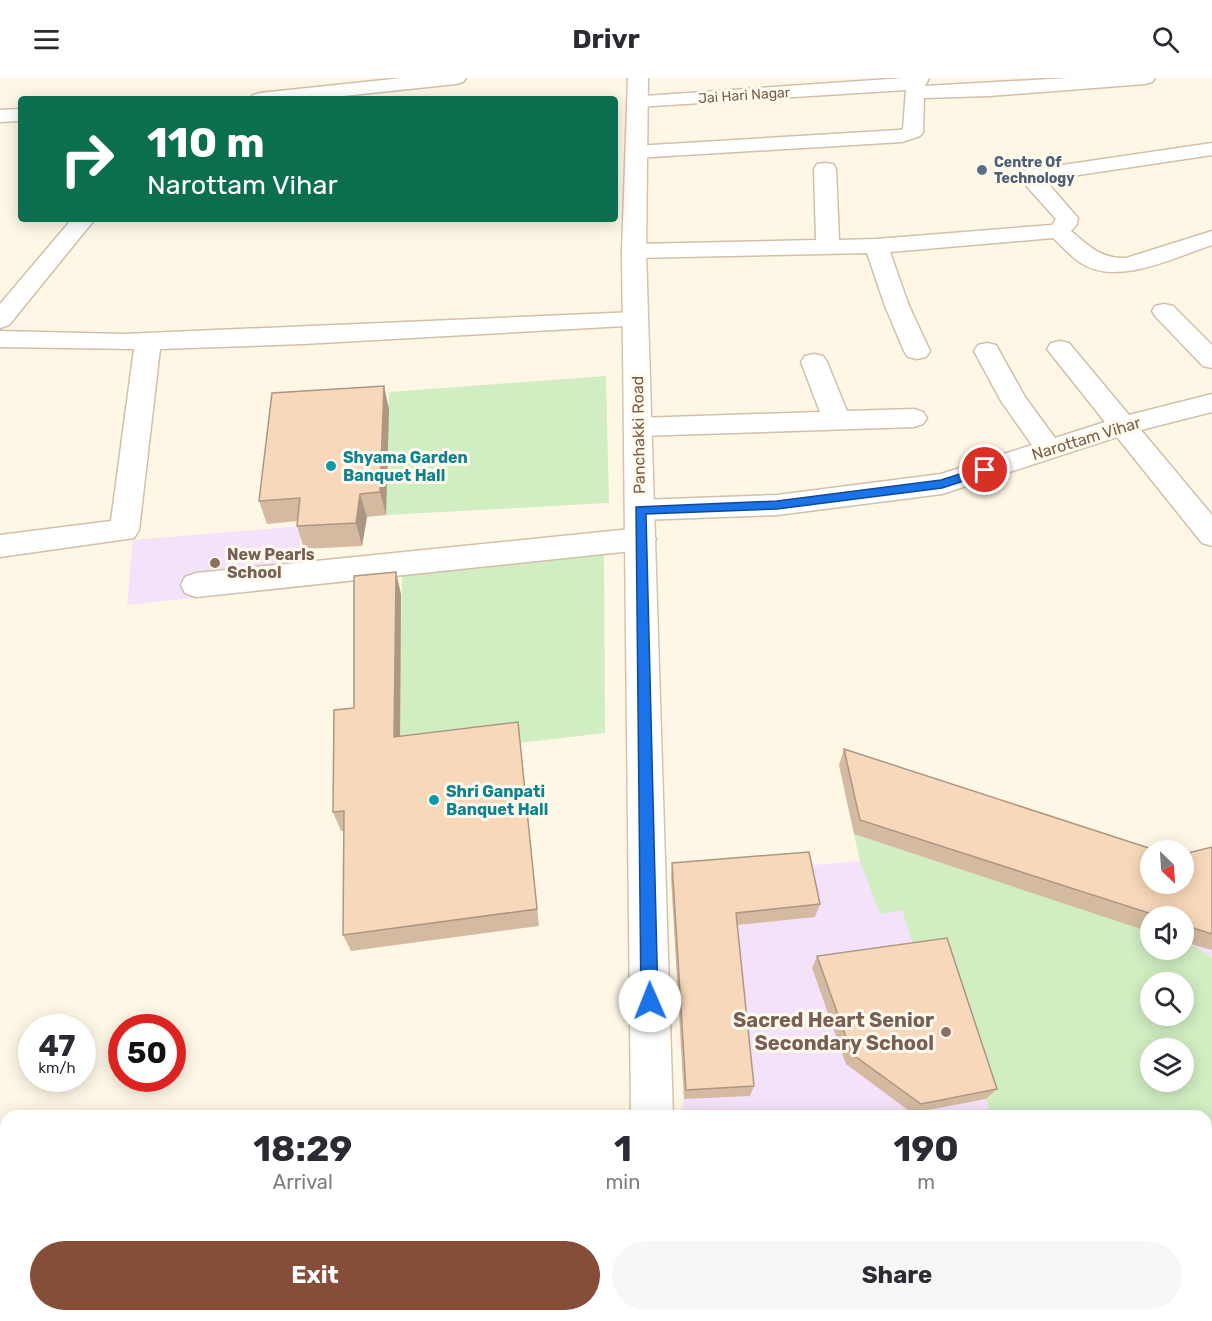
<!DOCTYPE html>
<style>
body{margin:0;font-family:Rubik,sans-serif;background:#f7f7f7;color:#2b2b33;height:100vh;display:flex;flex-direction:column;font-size:22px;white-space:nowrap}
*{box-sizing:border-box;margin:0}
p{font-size:20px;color:#7c7c81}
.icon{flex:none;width:33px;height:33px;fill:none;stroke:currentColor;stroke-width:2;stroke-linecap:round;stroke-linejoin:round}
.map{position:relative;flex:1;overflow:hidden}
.drawer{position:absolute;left:0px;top:1032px;width:1212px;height:212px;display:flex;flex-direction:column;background:#fff;border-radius:18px 18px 0 0;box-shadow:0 3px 15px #0003}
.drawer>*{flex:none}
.guide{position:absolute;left:18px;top:18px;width:600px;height:126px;border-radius:6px;box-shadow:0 3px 15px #0003;background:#0b6e4f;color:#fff;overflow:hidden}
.needle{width:39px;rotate:155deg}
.fabs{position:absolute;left:1140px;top:762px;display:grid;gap:12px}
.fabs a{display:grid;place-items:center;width:54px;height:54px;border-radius:50%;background:#fff;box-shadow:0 3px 15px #0003;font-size:30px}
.speed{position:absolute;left:18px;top:936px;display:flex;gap:12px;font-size:30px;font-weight:700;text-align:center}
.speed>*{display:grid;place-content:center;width:78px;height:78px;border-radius:50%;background:#fff;box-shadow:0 3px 15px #0003;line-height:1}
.speed small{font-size:15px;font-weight:400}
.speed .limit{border:9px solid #d22;background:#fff;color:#111}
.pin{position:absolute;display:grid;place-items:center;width:51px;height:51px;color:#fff;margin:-26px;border:3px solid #fff;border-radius:50%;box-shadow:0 2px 6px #0007}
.me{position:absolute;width:66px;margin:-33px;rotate:359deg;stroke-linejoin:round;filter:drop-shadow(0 0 4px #0008)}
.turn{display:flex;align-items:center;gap:21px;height:126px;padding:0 30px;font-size:27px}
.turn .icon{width:78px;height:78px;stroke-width:2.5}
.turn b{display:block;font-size:42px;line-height:51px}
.eta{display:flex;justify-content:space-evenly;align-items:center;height:102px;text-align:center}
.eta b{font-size:36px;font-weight:700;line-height:42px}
.action{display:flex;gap:12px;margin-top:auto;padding:12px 30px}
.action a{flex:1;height:69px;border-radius:36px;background:#864d38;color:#fff;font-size:24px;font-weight:700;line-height:69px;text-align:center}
.action a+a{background:#f7f7f7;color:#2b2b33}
header{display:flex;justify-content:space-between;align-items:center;height:78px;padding:0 30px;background:#fff;font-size:27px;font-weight:700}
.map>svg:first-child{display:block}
</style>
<header><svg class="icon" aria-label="menu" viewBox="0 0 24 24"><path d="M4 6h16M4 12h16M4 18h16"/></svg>Drivr<svg class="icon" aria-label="search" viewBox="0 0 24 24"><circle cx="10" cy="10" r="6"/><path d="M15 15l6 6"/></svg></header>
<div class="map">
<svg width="1212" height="1243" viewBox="0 0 1212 1243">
<rect width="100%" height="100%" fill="#fff7e6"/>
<!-- education -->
<path fill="#f4e2fb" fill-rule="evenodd" d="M301 448 297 509 127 527 133 462Z
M839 687 1150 806H1184L1212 779V1230L1206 1231V1038H680L684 1021 671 799 860 783ZM1150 838H1184V872H1150ZM1150 904H1184V938H1150ZM1150 970H1184V1004H1150Z"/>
<!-- green -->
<path fill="#d0eec2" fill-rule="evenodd" d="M606 298 609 425 386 437 389 314Z
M604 472 605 655 400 679 402 492Z
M854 756 1150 853V872H1184V864L1196 869 1212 880V1230L1206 1231V1038H977L990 1034 986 1021 916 876 902 832 880 836 860 783ZM1150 904H1184V938H1150ZM1150 970H1184V1004H1150Z
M699 1238H1164L1154 1243H700Z"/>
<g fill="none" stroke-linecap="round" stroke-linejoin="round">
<defs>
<path id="minor" d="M402 0H466L463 4 456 6 315 21H250L253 17 260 15Z
M904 0H929L925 8 1069 0H1155L1152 4 1145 6 989 18 924 20 923 54 920 58 902 64 635 80 628 78 625 74 628 70 635 68 899 52 903 51 906 12 637 29 630 27 627 23 630 19Z
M21 31V43L0 44V32Z
M1212 65V77L1045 102 1078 140 1077 146 1071 153C1089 168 1101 181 1126 180L1212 153V167C1175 179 1117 209 1081 185 1071 179 1062 168 1053 160L890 174 909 228 930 273 926 279 917 281 908 279 904 273 885 228 867 175 634 180 626 178 622 173 626 168 634 166 816 162 814 91 817 86 825 85 833 86 836 91 839 162 876 161 1052 147 1056 141 1022 103 1019 98 1022 93Z
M72 141H95L9 247 0 250V226Z
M1164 226 1173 228 1212 267V290L1203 288 1155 238 1152 233 1155 228Z
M635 234 644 237 647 242 644 247 303 266 160 271 139 452 134 460 0 479V457L111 443 134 271 0 269V253L124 256Z
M1060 263 1069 265 1129 337 1212 316V334L1141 352 1212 437V468L1202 465 1117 359 942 416 777 437 640 442 630 439 626 432 630 425 640 422 777 417 941 396 1032 367 1001 323 974 273 978 267 987 265 996 267 1025 319 1055 360 1105 344 1047 271 1051 265Z
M814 276 823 278 827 284 847 333 914 331 923 334 927 340 923 346 914 349 638 358 628 355 625 349 628 343 638 340 820 334 801 284 805 278Z
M641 450 651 453 656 461 651 469 641 472 196 519 185 515 181 507 185 499 196 495Z"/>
<path id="secondary" d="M628 0H648L646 173 673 1038H631L622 173Z
M632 1238H678V1243H632Z"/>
</defs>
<!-- minor casing -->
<use href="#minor" stroke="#d2bfaa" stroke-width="3"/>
<!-- secondary casing -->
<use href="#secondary" stroke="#d8c2a9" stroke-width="3"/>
<!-- minor -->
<use href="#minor" fill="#fff" fill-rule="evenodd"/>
<!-- secondary -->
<use href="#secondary" fill="#fff" fill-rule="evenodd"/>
</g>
<!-- wall -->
<path fill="#d4baa0" d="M389 331 386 437 367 439 362 468 304 471 297 448V443L267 446 259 423Z
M401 516 400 658 520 665 539 848 351 873 343 857 344 753H341L333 734 354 630Z
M844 671 1150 806 1212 769V872L1184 864V838H1150V854L854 756 839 687Z
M672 785 820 826 815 839 737 847 754 1008 750 1018 684 1021 671 799Z
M817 878 997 1011 986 1021 912 1035 846 986 812 890Z"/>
<!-- shaded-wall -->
<path fill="#ad9782" d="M384 308 389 331 386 437 380 414Z
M360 416 367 439 362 468 356 445Z
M396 494 401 516 400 679 394 659Z"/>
<!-- building -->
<path fill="#f7d8ba" stroke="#ad9782" stroke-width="1.5" d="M384 308 380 414 360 416 356 445 297 448 300 420 259 423 272 315Z
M396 494 394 659 518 644 537 831 343 857 344 733 333 734 334 632 354 630V498Z
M844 671 1155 772H1150V806H1184V776L1212 769V856L1184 847V838H1158L860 742Z
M809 774 820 826 736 835 754 1008 686 1012 672 785Z
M947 860 997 1011 921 1026 852 976 817 878Z"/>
<!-- route -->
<path fill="#1a73e8" stroke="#114b97" stroke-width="1.5" d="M985 388 990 392 989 395 942 410 777 431 646 436 658 923 655 928 650 931 644 928 641 923 636 429 777 423 941 402Z"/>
<!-- markers -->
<circle fill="#5c6f8a" stroke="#fffaee" stroke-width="2" cx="982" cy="92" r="6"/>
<g fill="#0f9aa8" stroke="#fffaee" stroke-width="2">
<circle cx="331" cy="388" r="6"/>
<circle cx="434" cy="722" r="6"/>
</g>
<g fill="#8d6e63" stroke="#fffaee" stroke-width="2">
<circle cx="215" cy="485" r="6"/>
<circle cx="946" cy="954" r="6"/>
</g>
<g text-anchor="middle" stroke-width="6" stroke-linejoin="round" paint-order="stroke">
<!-- far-street labels -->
<g font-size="14" fill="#7b5e47" stroke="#fffaee">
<text transform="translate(744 17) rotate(-4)" y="5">Jai Hari Nagar</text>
</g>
<!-- far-service labels -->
<g font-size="14" font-weight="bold" fill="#4e5e75" stroke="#fffaee" text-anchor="start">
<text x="994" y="89">Centre Of<tspan x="994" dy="16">Technology</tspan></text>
</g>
<!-- street labels -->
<g font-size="16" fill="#7b5e47" stroke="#fffaee">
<text transform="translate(638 357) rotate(-91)" y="6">Panchakki Road</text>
<text transform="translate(1086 360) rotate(-17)" y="6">Narottam Vihar</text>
</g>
<!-- culture labels -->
<g font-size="16" font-weight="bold" fill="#0d838f" stroke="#fffaee" text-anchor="start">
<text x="343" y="385">Shyama Garden<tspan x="343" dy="18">Banquet Hall</tspan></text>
<text x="446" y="719">Shri Ganpati<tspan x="446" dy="18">Banquet Hall</tspan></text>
</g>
<!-- education labels -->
<g font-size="16" font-weight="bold" fill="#785e54" stroke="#fffaee" text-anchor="start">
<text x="227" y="482">New Pearls<tspan x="227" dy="18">School</tspan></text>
</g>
<!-- near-education labels -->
<g font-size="20" font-weight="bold" fill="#785e54" stroke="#fffaee" text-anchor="end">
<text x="934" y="949">Sacred Heart Senior<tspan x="934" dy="23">Secondary School</tspan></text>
</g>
</g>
</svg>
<div class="fabs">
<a><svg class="needle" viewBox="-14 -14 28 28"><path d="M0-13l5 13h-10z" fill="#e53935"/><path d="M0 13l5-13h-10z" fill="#7c7c81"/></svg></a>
<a><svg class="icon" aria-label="sound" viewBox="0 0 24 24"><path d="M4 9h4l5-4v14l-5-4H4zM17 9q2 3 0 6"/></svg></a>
<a><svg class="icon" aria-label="search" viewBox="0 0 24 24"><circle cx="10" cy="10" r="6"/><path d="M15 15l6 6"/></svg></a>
<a><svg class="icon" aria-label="layers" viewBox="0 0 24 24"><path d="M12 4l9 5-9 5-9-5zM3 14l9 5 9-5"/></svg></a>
</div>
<div class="speed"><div>47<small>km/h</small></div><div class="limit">50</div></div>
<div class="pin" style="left:985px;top:392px;background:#d93025"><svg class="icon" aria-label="arrive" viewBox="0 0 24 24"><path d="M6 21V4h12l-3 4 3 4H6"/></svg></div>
<svg class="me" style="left:650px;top:923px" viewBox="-20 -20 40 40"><circle r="19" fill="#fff"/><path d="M0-13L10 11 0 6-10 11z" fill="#1a73e8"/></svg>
<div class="guide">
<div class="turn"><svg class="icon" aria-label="right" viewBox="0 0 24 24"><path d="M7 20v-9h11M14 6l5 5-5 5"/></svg><div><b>110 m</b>Narottam Vihar</div></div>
</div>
<section class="drawer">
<div class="eta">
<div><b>18:29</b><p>Arrival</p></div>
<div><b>1</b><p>min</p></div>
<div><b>190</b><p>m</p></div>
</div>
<div class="action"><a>Exit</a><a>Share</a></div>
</section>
</div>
